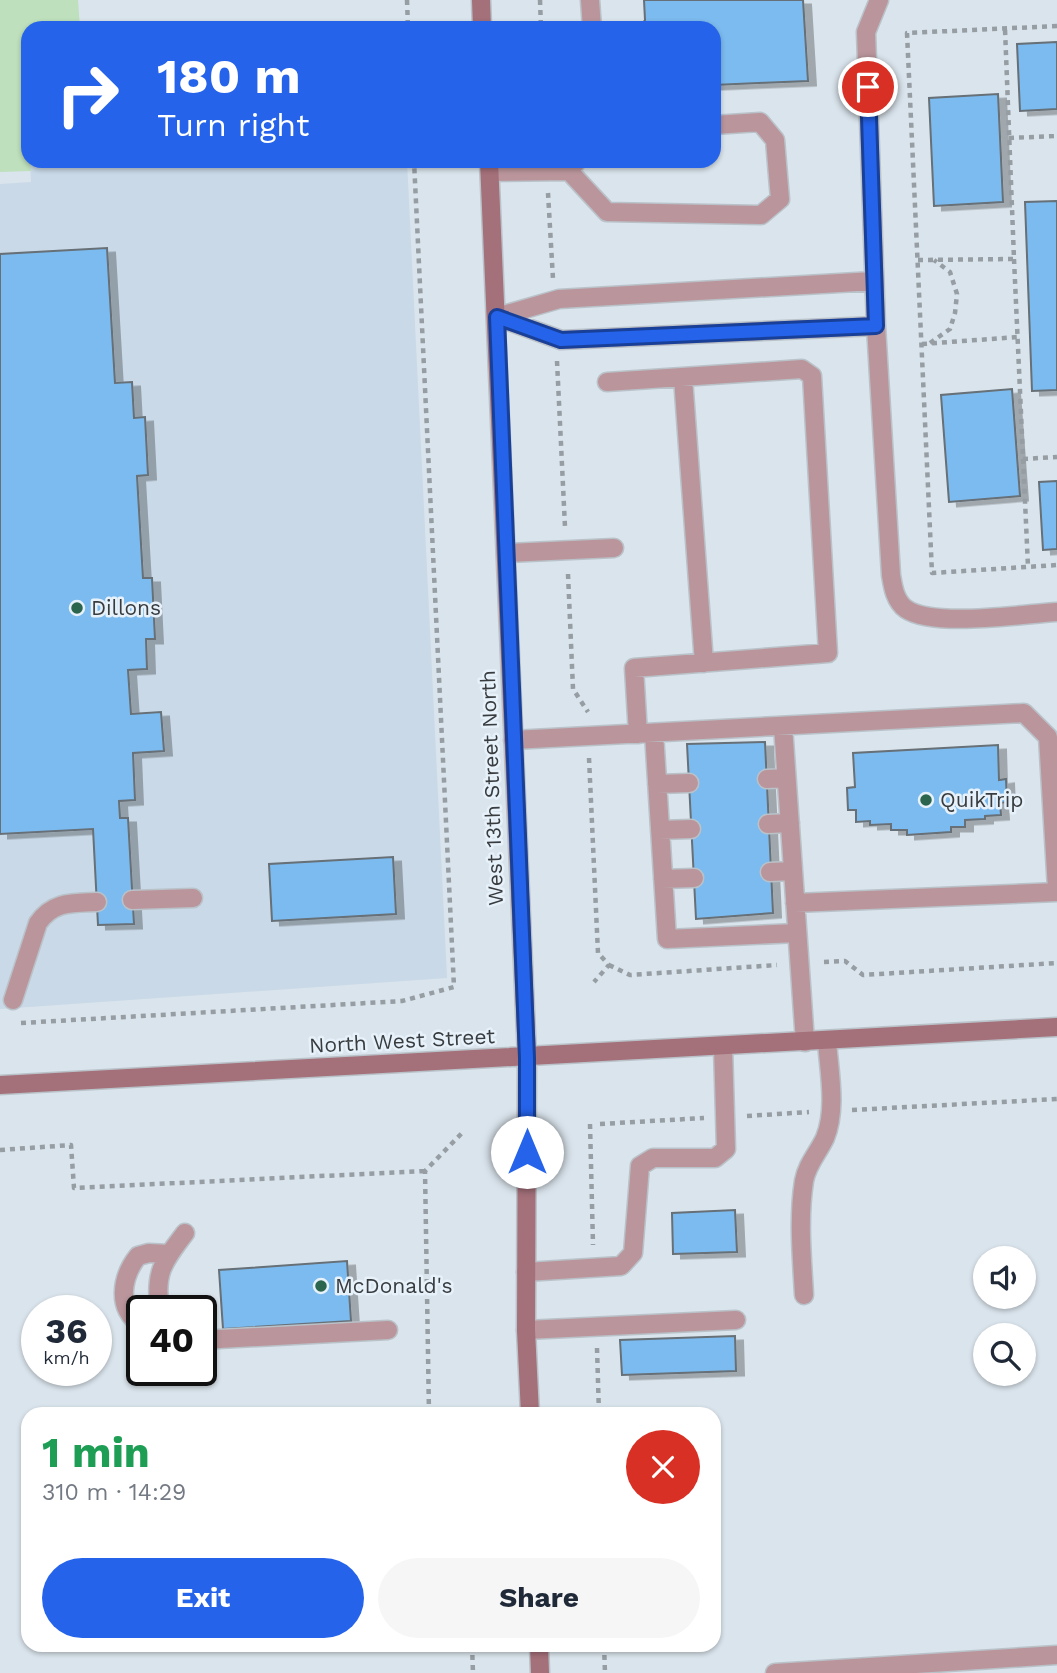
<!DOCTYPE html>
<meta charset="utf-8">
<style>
body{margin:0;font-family:"Work Sans",sans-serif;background:#f6f6f7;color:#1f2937;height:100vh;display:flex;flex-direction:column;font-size:26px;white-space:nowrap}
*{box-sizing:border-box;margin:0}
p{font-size:23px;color:#747a83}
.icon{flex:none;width:38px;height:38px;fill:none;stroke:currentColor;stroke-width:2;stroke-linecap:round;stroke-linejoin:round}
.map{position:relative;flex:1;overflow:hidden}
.sheet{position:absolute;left:21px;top:1407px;width:700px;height:245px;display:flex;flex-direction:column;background:#fff;border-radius:21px;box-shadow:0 2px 5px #0004}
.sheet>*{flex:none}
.top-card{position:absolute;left:21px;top:21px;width:700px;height:147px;border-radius:21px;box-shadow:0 2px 5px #0004;background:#2563eb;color:#fff;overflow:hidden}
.tools{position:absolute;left:973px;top:1246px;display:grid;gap:14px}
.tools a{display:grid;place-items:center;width:63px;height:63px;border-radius:50%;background:#fff;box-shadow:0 2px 5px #0004;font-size:35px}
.speed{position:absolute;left:21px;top:1295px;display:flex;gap:14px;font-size:35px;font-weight:700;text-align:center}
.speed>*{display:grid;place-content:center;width:91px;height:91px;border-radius:50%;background:#fff;box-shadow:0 2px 5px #0004;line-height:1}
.speed small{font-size:18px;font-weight:400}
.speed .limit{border:4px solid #111;border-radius:10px;background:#fff;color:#111}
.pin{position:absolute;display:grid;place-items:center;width:60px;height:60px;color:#fff;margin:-30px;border:4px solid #fff;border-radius:50%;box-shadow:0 2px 7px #0007}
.me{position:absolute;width:77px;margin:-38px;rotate:0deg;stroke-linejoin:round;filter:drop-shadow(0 0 5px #0008)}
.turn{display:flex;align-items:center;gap:24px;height:147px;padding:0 21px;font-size:32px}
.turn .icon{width:91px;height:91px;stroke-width:2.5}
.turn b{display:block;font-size:49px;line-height:60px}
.round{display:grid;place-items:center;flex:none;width:74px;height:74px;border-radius:37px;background:#f6f6f7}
.overview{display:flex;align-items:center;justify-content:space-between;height:119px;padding:0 21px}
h1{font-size:42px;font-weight:700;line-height:52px;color:#1e9e55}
.primary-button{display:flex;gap:14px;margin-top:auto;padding:14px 21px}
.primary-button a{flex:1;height:80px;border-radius:42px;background:#2563eb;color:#fff;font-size:28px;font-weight:700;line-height:80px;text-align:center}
.primary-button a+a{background:#f6f6f7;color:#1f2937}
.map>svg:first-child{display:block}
</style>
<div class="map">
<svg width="1057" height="1673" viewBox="0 0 1057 1673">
<defs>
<filter id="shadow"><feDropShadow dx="8" dy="4.5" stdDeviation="0" flood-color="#0004"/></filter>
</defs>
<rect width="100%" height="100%" fill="#dae4ec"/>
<!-- built -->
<path fill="#c9d9e7" d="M30 161H407L447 978 0 1009V184L31 182Z"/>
<!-- green -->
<path fill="#bee0bc" d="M0 0H78L80 28H28V161H30L31 171 0 172Z"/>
<!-- building -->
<path fill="#7cbbef" stroke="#666f76" stroke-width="2" filter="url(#shadow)" d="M644 0H803L808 81 714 85V28H639L645 20Z
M1057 42V109L1020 111 1017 44Z
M998 94 1003 202 934 206 929 98Z
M1057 201V390L1032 391 1025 202Z
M107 248 115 383 132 382 134 418 145 417 148 475 137 476 143 578H152L155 639H146L147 669 128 670 131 714 161 712 164 751 133 753 135 800 119 801 120 818H128L134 924 98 925 93 829 0 834V254Z
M1012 389 1020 496 949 502 941 395Z
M1057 481V549L1043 550 1039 482Z
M765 742 773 913 696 919 687 744Z
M998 745 999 780 1006 779 1007 802 1000 803 1001 815 985 816V819L965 820V827H951V832L907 835V830H891V824L870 825V821L856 822V810H848L847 788 855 787 853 753Z
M393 857 396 914 272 921 269 864Z
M735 1210 737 1252 673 1254 672 1213Z
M347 1261 351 1321 223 1329 219 1270Z
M735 1336 736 1371 622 1375 620 1340Z"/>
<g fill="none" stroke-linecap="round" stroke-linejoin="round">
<defs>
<path id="lane" d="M590 0 592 28
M879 0 866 32 876 326 891 575C893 587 895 601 906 609 934 628 1022 614 1057 612
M577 161 569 171 607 212 761 215 780 199 775 140 760 122 714 125
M490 172 569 171
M497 317 561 340 876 326
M497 317 559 299 874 281
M683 378 704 663
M607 382 802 369 812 376 828 653 634 668 638 734
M506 553 614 548
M783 726 805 1042
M654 733 667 939 797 933
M513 740 1024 713 1048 737 1057 889
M767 779 786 778
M657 784 689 783
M768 824 790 823
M660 830 691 829
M770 872 793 871
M663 879 694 878
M132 900 193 898
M795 903 1057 892
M13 1000 38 923C53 901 73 903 97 902
M526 1272 621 1266 633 1253 640 1166 653 1158H715L726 1149 723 1047
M804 1295C802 1258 798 1219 804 1181 807 1164 818 1153 825 1138 837 1109 829 1071 827 1041
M160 1311C154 1273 163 1262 185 1233
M142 1325C115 1310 122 1276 138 1256L149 1253 169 1254
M526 1330 736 1320
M201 1340 388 1330
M775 1673 1057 1655"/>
<path id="secondary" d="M481 0 482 28
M489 161 527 1058 526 1330 530 1414
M0 1085 1057 1027
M539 1645 540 1673"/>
</defs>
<!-- lane casing -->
<use href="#lane" stroke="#bac2c9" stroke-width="21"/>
<!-- secondary casing -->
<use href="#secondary" stroke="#bac2c9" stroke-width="21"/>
<!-- path -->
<path stroke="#969da3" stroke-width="4.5" stroke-dasharray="5 5" stroke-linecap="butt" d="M407 0 408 28
M540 0 541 28
M1057 26 907 33 932 573 1057 565
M1009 138 1057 136
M548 193 553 279
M1014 259 1028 567
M918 260 1014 259 1005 29
M930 343 950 329 955 313 957 294 950 272 934 260
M922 344 1018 337
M557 361 565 527
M1023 459 1057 457
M568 574 573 689 588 712
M589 758 598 953 609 965 594 982
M824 962 845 961 863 975 1057 963
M609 965 630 975 777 965
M21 1023 402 1001 454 987 414 161
M852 1110 1057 1099
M747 1116 809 1112
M590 1124 593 1245
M600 1124 704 1118
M0 1150 71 1145 74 1188 425 1171
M597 1348 599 1414
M429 1414 425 1171 463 1132
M472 1645 473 1673
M604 1645 605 1673"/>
<!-- lane -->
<use href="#lane" stroke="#ba969c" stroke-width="18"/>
<!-- secondary -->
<use href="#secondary" stroke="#a4707a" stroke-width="18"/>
</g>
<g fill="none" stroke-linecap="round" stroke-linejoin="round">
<defs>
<path id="route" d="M527 1152V1058L497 317 561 340 876 326 868 87"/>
</defs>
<!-- route casing -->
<use href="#route" stroke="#184099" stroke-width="18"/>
<!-- route -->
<use href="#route" stroke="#2563eb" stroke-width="12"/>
</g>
<!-- markers -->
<g fill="#2b654e" stroke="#e7f1fa" stroke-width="2.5">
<circle cx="77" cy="608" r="7"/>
<circle cx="926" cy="800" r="7"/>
<circle cx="321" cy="1286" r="7"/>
</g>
<g text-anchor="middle" stroke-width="5" stroke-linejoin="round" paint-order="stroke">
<!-- poi labels -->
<g font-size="21" fill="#383c3f" stroke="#e7f1fa" text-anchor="start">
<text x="91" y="615">Dillons</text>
<text x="940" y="807">QuikTrip</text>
<text x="335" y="1293">McDonald's</text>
</g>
<!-- street labels -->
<g font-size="21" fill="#383c3f" stroke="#e7f1fa">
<text transform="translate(492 788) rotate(-92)" y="7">West 13th Street North</text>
<text transform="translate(402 1041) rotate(-3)" y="7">North West Street</text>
</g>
</g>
</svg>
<div class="tools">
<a><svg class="icon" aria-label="sound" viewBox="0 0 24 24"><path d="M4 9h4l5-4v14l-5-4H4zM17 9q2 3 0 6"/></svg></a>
<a><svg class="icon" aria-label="search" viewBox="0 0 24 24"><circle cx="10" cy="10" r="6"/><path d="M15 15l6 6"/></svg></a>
</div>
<div class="speed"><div>36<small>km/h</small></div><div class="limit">40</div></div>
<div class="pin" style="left:868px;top:87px;background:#d93025"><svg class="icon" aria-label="arrive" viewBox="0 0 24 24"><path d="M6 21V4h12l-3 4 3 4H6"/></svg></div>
<svg class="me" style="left:527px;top:1152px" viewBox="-20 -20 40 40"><circle r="19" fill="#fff"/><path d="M0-13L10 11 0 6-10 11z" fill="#2563eb"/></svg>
<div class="top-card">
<div class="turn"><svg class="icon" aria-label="right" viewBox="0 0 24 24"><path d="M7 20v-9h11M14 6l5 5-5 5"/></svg><div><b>180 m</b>Turn right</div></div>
</div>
<section class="sheet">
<div class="overview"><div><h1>1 min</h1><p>310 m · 14:29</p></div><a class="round" style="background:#d93025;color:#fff"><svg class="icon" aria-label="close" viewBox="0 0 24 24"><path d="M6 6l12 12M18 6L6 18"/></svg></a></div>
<div class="primary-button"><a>Exit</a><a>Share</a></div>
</section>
</div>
